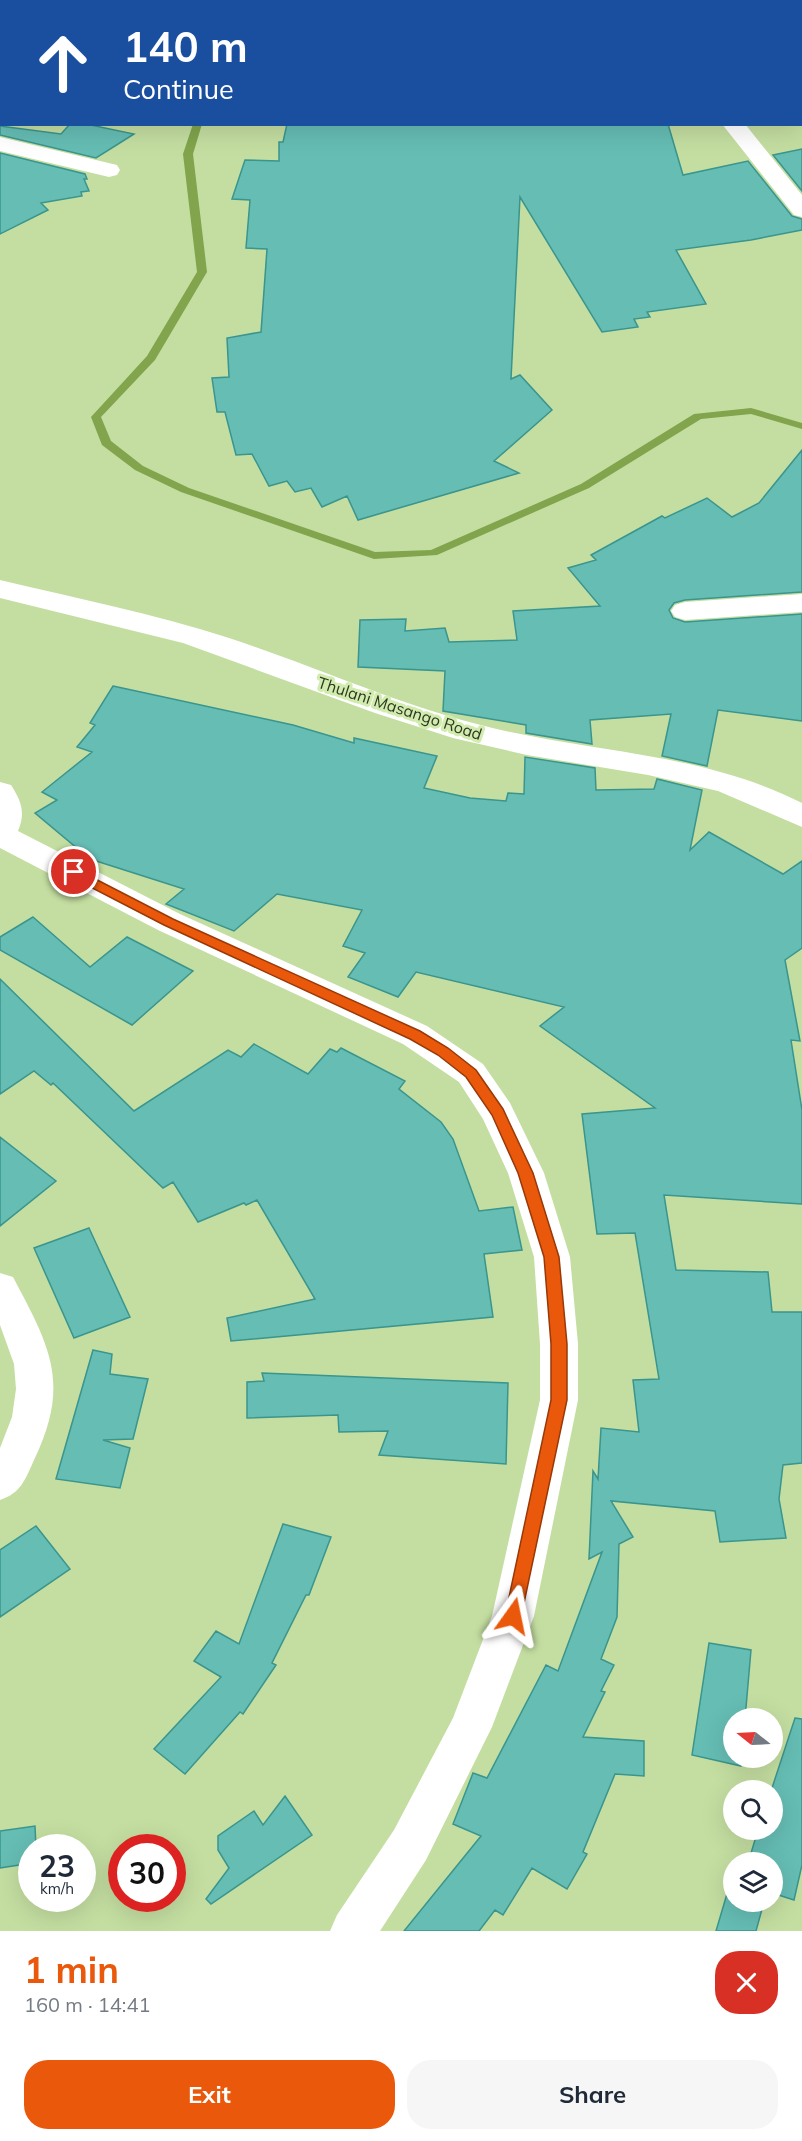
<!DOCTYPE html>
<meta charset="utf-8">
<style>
body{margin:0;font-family:Mulish,sans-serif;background:#f6f6f7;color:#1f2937;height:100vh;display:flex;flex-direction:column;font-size:22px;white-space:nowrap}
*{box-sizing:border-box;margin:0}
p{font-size:20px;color:#747a83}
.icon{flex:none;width:33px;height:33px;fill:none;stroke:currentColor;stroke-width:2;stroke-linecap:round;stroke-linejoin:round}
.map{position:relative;height:1931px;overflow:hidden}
.sheet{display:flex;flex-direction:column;background:#fff;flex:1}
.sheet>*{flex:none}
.guide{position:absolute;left:0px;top:0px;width:802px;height:126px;box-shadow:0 6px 24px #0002;background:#1a4fa0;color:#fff;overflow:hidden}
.needle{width:39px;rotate:288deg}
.controls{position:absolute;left:723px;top:1708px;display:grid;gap:12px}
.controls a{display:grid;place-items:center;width:60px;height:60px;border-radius:50%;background:#fff;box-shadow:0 6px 24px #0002;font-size:30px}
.speed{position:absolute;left:18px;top:1834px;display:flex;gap:12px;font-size:30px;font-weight:700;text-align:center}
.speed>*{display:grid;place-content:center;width:78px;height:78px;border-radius:50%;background:#fff;box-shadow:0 6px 24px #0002;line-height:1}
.speed small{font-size:15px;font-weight:400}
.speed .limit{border:9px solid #d22;background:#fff;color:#111}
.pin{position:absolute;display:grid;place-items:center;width:51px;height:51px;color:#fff;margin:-26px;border:3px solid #fff;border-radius:50%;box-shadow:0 2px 6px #0007}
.me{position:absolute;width:66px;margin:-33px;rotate:12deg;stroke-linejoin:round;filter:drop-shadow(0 0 4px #0008)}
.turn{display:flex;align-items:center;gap:21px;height:126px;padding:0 24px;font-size:27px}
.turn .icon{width:78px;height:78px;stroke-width:2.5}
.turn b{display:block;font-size:42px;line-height:51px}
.round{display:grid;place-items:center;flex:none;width:63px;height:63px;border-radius:24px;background:#f6f6f7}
.head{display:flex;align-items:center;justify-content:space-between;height:102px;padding:0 24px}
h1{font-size:36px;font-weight:700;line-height:45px;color:#ea580c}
.button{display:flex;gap:12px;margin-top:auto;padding:12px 24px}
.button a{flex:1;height:69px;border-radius:24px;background:#ea580c;color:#fff;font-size:24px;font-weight:700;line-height:69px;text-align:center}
.button a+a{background:#f6f6f7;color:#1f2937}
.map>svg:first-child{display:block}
</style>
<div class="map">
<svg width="802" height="1931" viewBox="0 0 802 1931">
<rect width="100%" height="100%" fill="#c4dea1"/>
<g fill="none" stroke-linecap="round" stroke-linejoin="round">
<!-- stream -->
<path fill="#81a44c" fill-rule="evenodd" d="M158 0H168L169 2H159Z
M193 124H202L193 154 207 272 155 360 101 417 111 441 143 466 189 488 375 552 431 550 581 484 694 414 751 408 802 423V429L751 414 701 419 589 488 437 555 374 559 181 492 135 470 102 445 91 417 147 356 197 272 183 154Z"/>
</g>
<!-- building -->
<path fill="#65bdb4" stroke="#3a958d" stroke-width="1.5" d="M70 124H86L134 134 96 158 0 135V126L61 134Z
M287 124H668L683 175 748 161 792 216 802 219V230L751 240 676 250 706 304 647 312 650 317 634 319 638 327 602 332 520 197 511 379 520 375 552 410 494 461 519 473 358 520 347 496 322 507 311 488 295 492 287 481 269 486 252 454 236 455 225 412H217L212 378 229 377 227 338 261 332 267 249 246 248 250 200 232 199 245 160 279 161V142H283Z
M802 149V191L773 155Z
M0 153 85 174 87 179H84L89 191 81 192 82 196 41 203 48 210 0 234Z
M802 450V592L685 600 674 603 669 610 673 618 685 622 802 614V721L718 710 707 766 662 756 671 714 590 720 592 744 526 733V725L443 711 445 671 358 667 360 620 406 619 405 631 445 628 449 642 517 640 513 611 600 606 568 568 596 560 591 555 662 516 665 518 707 498 732 517 759 503Z
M113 686 293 725 354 743V738L437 756 424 788 470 798 506 801 508 793 524 794 525 757 595 768 596 790 654 789 657 779 702 790 690 850 709 832 783 874 802 861V948L785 960 800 1041 791 1040 802 1110V1204L664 1195 676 1270 768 1272 772 1312H802V1463L783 1465 779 1499 786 1538 720 1542 715 1511 611 1501 633 1537 619 1544 617 1617 601 1659 614 1665 601 1691 605 1692 583 1737 644 1741V1776L615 1774 583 1852 587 1854 567 1889 532 1868 503 1915 495 1910 479 1931H404L481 1836 453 1824 473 1773 487 1778 546 1665 558 1671 602 1552 589 1559 593 1471 598 1479 601 1428 639 1432 633 1380 659 1379 635 1233 597 1234 582 1114 655 1108 540 1026 564 1007 416 972 398 997 348 977 365 953 343 946 362 910 277 894 234 931 166 904 184 889 90 859 35 813 57 800 42 792 92 752 77 747 95 725 90 723Z
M33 917 90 967 127 937 193 971 132 1025 0 950V937Z
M0 979 134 1111 228 1050 241 1057 254 1044 308 1074 330 1049 337 1052 341 1048 405 1081 399 1089 441 1122 453 1139 479 1211 513 1207 522 1250 484 1254 493 1317 231 1341 227 1318 315 1299 257 1200 246 1205 244 1203 198 1222 173 1182 163 1188 53 1083 51 1085 34 1071 0 1094Z
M0 1137 56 1181 0 1226Z
M89 1228 130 1317 74 1338 34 1248Z
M93 1350 112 1354 110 1374 148 1379 133 1439 103 1440 130 1448 120 1488 56 1479Z
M262 1373 508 1383 506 1464 379 1455 388 1431 339 1432 338 1415 247 1418V1382L264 1381Z
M283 1524 331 1537 309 1595H306L272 1663 276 1665 243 1714 240 1712 185 1774 154 1749 221 1677 194 1661 216 1631 239 1644Z
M36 1526 70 1569 0 1617V1550Z
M709 1643 751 1650 745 1719H734V1758H742L741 1766 692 1755Z
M795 1718 802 1719V1865L794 1900 772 1893V1863H748L758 1830H772L771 1791Z
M285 1796 312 1835 211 1904 206 1899 229 1868 218 1850V1836L254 1811 263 1825Z
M35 1826 36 1848H32V1863L0 1868V1831Z
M729 1887 734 1889V1902H764L756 1931H716Z"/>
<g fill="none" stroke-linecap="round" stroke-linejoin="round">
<!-- minor -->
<path fill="#fff" fill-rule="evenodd" d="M584 0H607L608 2H585Z
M722 124H745L802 195V217L794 215Z
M0 137 117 165 120 170 117 175 109 177 0 151Z
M0 580C76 598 154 614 229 638 312 665 392 702 477 724 586 753 700 751 802 803V827L718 791 648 775 527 755 453 738 375 713 183 643 0 598Z
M802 594V612L685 620 675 617 671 611 675 605 685 602Z
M0 782 11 785C21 801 26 812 18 831L180 914 427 1026 483 1064 510 1103 544 1173 570 1257 578 1344V1400L534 1616 492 1727 426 1860 380 1931H330L337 1915 394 1830 453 1718 492 1616 540 1400V1344L534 1257 508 1173 483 1119 459 1082 403 1044 158 930 0 848Z
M0 1273 13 1277C50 1347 71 1383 34 1460 25 1480 21 1493 0 1500V1448L12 1417 16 1389 14 1364 0 1325Z"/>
</g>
<!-- route -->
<path fill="#ea580c" stroke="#983908" stroke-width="1.5" d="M74 868 173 919 420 1031 448 1048 476 1070 503 1109 533 1173 559 1257 567 1344V1400L520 1622 513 1624 507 1622 505 1616 551 1400V1344L544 1257 518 1173 492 1115 466 1077 438 1055 410 1039 164 925 69 876 67 872Z"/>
<g text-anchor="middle" stroke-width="6" stroke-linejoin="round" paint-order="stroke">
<!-- street labels -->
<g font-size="16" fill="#2e3820" stroke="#d1ecae">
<text transform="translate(400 708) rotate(18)" y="6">Thulani Masango Road</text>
</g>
</g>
</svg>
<div class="controls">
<a><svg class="needle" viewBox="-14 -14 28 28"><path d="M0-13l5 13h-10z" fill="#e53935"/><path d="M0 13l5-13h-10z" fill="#747a83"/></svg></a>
<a><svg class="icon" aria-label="search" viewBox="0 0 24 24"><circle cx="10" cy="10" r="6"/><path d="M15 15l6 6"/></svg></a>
<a><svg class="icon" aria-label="layers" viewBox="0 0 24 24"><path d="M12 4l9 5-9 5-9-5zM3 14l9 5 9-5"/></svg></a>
</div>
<div class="speed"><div>23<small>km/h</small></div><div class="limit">30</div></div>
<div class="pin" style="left:74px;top:872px;background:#d93025"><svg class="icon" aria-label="arrive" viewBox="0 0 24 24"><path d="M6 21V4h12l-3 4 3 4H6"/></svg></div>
<svg class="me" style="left:513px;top:1616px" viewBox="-20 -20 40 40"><path d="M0-17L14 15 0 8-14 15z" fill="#ea580c" stroke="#fff" stroke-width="4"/></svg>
<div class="guide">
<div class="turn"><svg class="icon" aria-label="ahead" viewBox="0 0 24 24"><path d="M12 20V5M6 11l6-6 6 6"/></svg><div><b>140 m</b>Continue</div></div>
</div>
</div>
<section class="sheet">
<div class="head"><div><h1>1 min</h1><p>160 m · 14:41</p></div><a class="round" style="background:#d93025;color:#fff"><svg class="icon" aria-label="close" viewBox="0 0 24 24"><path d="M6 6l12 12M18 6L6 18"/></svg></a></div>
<div class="button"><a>Exit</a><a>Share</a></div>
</section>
